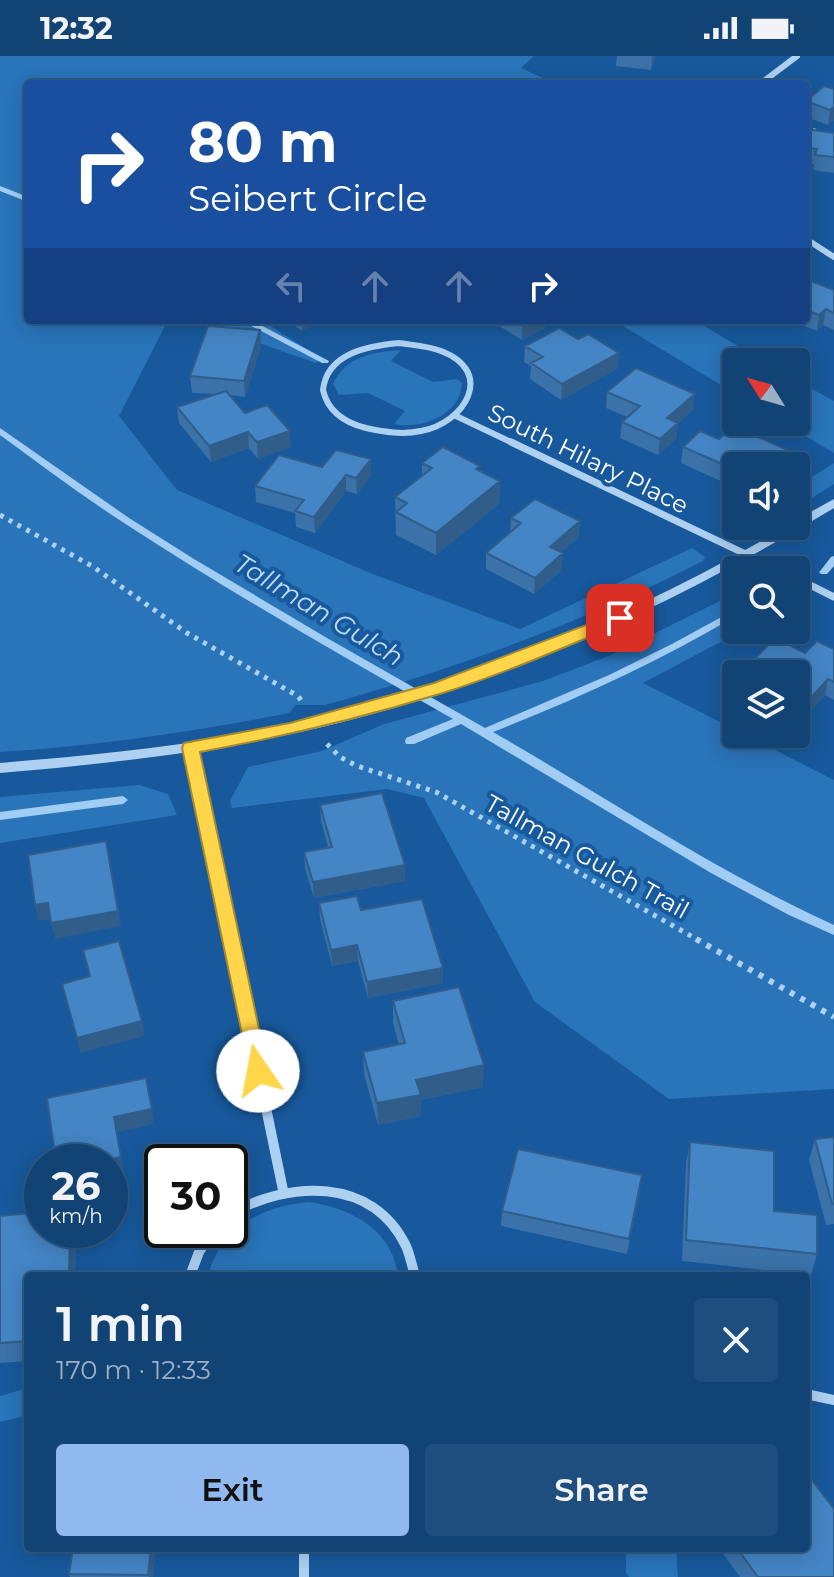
<!DOCTYPE html>
<meta charset="utf-8">
<style>
body{margin:0;font-family:Montserrat,sans-serif;background:#1e4e7d;color:#f1f3f6;height:100vh;display:flex;flex-direction:column;font-size:30px;white-space:nowrap}
*{box-sizing:border-box;margin:0}
p{font-size:26px;color:#9cb0c5}
.icon{flex:none;width:44px;height:44px;fill:none;stroke:currentColor;stroke-width:2;stroke-linecap:round;stroke-linejoin:round}
.map{position:relative;flex:1;overflow:hidden}
.sheet{position:absolute;left:24px;top:1216px;width:786px;height:280px;display:flex;flex-direction:column;background:#114375;border-radius:8px;box-shadow:0 4px 20px #0003,0 0 0 2px #305c87}
.sheet>*{flex:none}
.hud{position:absolute;left:24px;top:24px;width:786px;height:244px;border-radius:8px;box-shadow:0 4px 20px #0003,0 0 0 2px #305c87;background:#1a4fa0;color:#fff;overflow:hidden}
.needle{width:52px;rotate:307deg}
.controls{position:absolute;left:722px;top:292px;display:grid;gap:16px}
.controls a{display:grid;place-items:center;width:88px;height:88px;border-radius:8px;background:#114375;box-shadow:0 4px 20px #0003,0 0 0 2px #305c87;font-size:40px}
.speed{position:absolute;left:24px;top:1088px;display:flex;gap:16px;font-size:40px;font-weight:700;text-align:center}
.speed>*{display:grid;place-content:center;width:104px;height:104px;border-radius:50%;background:#114375;box-shadow:0 4px 20px #0003,0 0 0 2px #305c87;line-height:1}
.speed small{font-size:20px;font-weight:400}
.speed .limit{border:4px solid #111;border-radius:12px;background:#fff;color:#111}
.pin{position:absolute;display:grid;place-items:center;width:68px;height:68px;color:#fff;margin:-34px;border-radius:16px;box-shadow:0 4px 12px #0006}
.me{position:absolute;width:88px;margin:-44px;rotate:348deg;stroke-linejoin:round;filter:drop-shadow(0 0 6px #0008)}
.turn{display:flex;align-items:center;gap:28px;height:168px;padding:0 32px;font-size:36px}
.turn .icon{width:104px;height:104px;stroke-width:2.5}
.turn b{display:block;font-size:56px;line-height:68px}
.lanes{display:flex;align-items:center;height:76px;padding:0 32px;background:#0003;justify-content:center;gap:40px;direction:ltr}
.lanes .off{opacity:.35}
.round{display:grid;place-items:center;flex:none;width:84px;height:84px;border-radius:8px;background:#1e4e7d}
.head{display:flex;align-items:center;justify-content:space-between;height:136px;padding:0 32px}
h1{font-size:48px;font-weight:600;line-height:60px}
.action{display:flex;gap:16px;margin-top:auto;padding:16px 32px}
.action a{flex:1;height:92px;border-radius:8px;background:#90b9f0;color:#111;font-size:32px;font-weight:600;line-height:92px;text-align:center}
.action a+a{background:#1e4e7d;color:#f1f3f6}
.status{display:flex;justify-content:space-between;align-items:center;height:56px;padding:0 40px;background:#114375;direction:ltr}
.status svg{height:22px;fill:currentColor}
.map>svg:first-child{display:block}
</style>
<div class="status"><b>12:32</b><svg viewBox="0 0 49 12"><path d="M0 12V9h3v3zM5 12V6h3v6zM10 12V3h3v9zM15 12V0h3v12zM26 1h20v11H26zM47 4h2v5h-2z"/></svg></div>
<div class="map">
<svg width="834" height="1521" viewBox="0 0 834 1521">
<rect width="100%" height="100%" fill="#17599c"/>
<!-- green -->
<path fill="#2a74ba" d="M0 0H534L521 12 556 28H28V264H168L119 360 177 434 370 517 520 573 692 492 705 501 703 505C588 564 470 607 347 643L324 649H296L289 657C193 676 98 690 0 696Z
M194 264H261L321 302 316 307Z
M613 264H694L765 306H736V338Z
M401 294 391 305 433 326 457 323 462 327C461 359 421 374 394 368L405 355 368 337 339 339 333 328C346 300 373 296 401 294Z
M796 324 834 345V397L783 366H796Z
M834 407V428L796 452V431Z
M736 537V574H743L643 627 736 674V678H743L834 724V1033L669 1043 535 946 424 742 387 733 232 752 230 745 248 711 322 695 384 668 543 625 611 599Z
M139 729 168 738 177 759 0 787V741Z
M309 1146C351 1152 393 1174 398 1220H208C220 1171 263 1150 309 1146Z
M28 1332V1359L0 1366V1340Z
M626 1492H676L678 1521H629L626 1516Z"/>
<g fill="none" stroke-linecap="round" stroke-linejoin="round">
<!-- stream -->
<path fill="#a1cdf5" fill-rule="evenodd" d="M0 130 28 141V146L0 135Z
M240 264H251L329 305 328 307H322Z
M0 372 129 462 194 503 327 582 485 672 609 619 672 588 736 553V560C658 606 577 643 493 676 606 741 715 815 834 869V879L789 859 711 817 461 668 414 688H406L405 685 406 682 453 663C342 600 231 537 124 467 81 439 41 409 0 379Z
M834 500V510L827 518H821L819 516 821 514 831 501Z
M123 740 128 744 123 748 0 764V756Z"/>
<!-- path-far2 -->
<path stroke="#aed1f2" stroke-width="4" stroke-dasharray="3 4" stroke-linecap="butt" d="M806 73 817 75"/>
<!-- path-far1 -->
<path stroke="#aed1f2" stroke-width="5" stroke-dasharray="4 6" stroke-linecap="butt" d="M0 459 92 510 187 577 298 640 304 648
M327 688 340 701 357 710 436 736 700 885"/>
<!-- path -->
<path stroke="#aed1f2" stroke-width="6" stroke-dasharray="5 7" stroke-linecap="butt" d="M696 883 834 961"/>
<!-- minor-far2 -->
<path stroke="#aed1f2" stroke-width="6" d="M760 28 797 0
M806 183 834 201
M399 287C412 289 429 290 441 295 496 316 465 367 421 375 402 379 385 376 366 372 346 367 328 356 323 334 327 297 368 290 399 287Z
M456 360 515 388"/>
<!-- minor-far1 -->
<path stroke="#aed1f2" stroke-width="7" d="M511 386 779 514
M796 522 834 541
M191 692 231 885"/>
<!-- minor -->
<path stroke="#aed1f2" stroke-width="10" d="M231 883 283 1134
M230 1158C288 1125 372 1120 406 1190 410 1199 412 1210 415 1220
M190 1220 199 1196 213 1174
M806 1338 834 1344
M304 1492V1521"/>
<!-- tertiary -->
<path fill="#aed1f2" fill-rule="evenodd" d="M834 443V452C673 549 502 629 318 672 213 696 107 708 0 717V707C80 700 161 693 240 678 433 642 618 570 787 470H796V464Z"/>
</g>
<!-- wall -->
<path fill="#3a72a9" d="M617 0H655L651 14 616 10Z
M834 33V64L828 69 806 61V44Z
M806 77H834V117L813 114 814 108 806 107Z
M806 223 834 234V274L823 269 817 275 790 264H806Z
M286 264H325L302 275Z
M499 264H559L522 284 499 270Z
M260 274 261 290 245 341 230 339 245 357 291 391 258 403 249 392 211 406 179 367 177 351 215 338 192 337 190 320Z
M578 283 619 297 617 313 561 344 530 323 531 310 524 306 525 290Z
M607 336 693 354 678 367 676 383 658 399 620 382 622 366 627 361 606 352Z
M683 391 736 410V432L681 407Z
M422 407 480 415 500 425 499 448 436 499 396 479 395 441 422 420Z
M322 411 371 419 357 438 346 435 315 477 296 471 295 457 256 446 255 430Z
M511 462 580 465 578 482 561 496 562 514 534 538 486 513V497L510 477Z
M834 593V644L825 639 804 662 796 658V618H743L744 614 805 597Z
M320 749 405 809V825L314 842 305 812 304 796 328 791 321 765Z
M319 847 361 854 443 927 368 942 358 905 332 910 320 863Z
M393 945 483 1031 421 1044 420 1060 378 1069 364 1018 363 996 399 989 393 967Z
M834 1081V1168L826 1169 809 1104 815 1083Z
M690 1086 817 1198 811 1219 682 1205 686 1107Z
M640 1133 627 1198 501 1170 502 1155Z
M0 1160 42 1174H76L75 1220H28V1305L0 1307Z
M73 1492H156L153 1521H70L69 1518Z
M485 1492H565L485 1494Z
M719 1492H806L834 1521H740Z"/>
<!-- shaded-wall -->
<path fill="#305d8a" d="M652 0H655L651 14Z
M834 51V64L828 69 830 54Z
M826 253 823 269 817 275 819 259Z
M302 264H325L302 275Z
M531 264H559L522 284V268Z
M260 274 261 290 245 341 244 325Z
M619 297 617 313 561 344 562 328Z
M695 338 693 354 678 367 676 383 658 399 660 383 667 362Z
M290 375 291 391 258 403 257 386Z
M248 376 249 392 211 406 209 390Z
M797 398 795 410H784Z
M371 403V419L357 438 356 422Z
M346 419V435L315 477 314 461Z
M500 425 499 448 436 499V477Z
M580 465 578 482 549 507 550 491Z
M563 497 562 514 534 538 535 522Z
M828 623 825 639 804 662 807 646Z
M109 801 121 870 55 883 51 867Z
M405 809V825L314 842 313 826Z
M48 847 52 863 38 865 35 849Z
M357 889 358 905 332 910 331 894Z
M443 912V927L368 942 367 926Z
M142 965 145 980 80 997 77 982Z
M484 1009 483 1031 421 1044 420 1060 378 1069 377 1047 416 1024Z
M152 1053 154 1068 117 1076 124 1116 110 1119V1106H99L114 1061Z
M70 1174H76L75 1220H69Z
M151 1492H156L153 1521H149Z"/>
<!-- building -->
<path fill="#4485c5" stroke="#305d8a" stroke-width="2" d="M824 30 834 33V51L830 54 806 45Z
M807 73 834 77V101L815 99 817 93 806 92Z
M806 223 834 234V257L826 253 819 259 806 254Z
M515 264H531L522 268Z
M208 270 260 274 244 325 190 320Z
M559 272 578 283 588 278 619 297 562 328 531 307 543 301 525 290Z
M636 312 695 338 667 362 678 367 660 383 622 366 640 350 607 336Z
M226 335 245 357 267 349 290 375 257 386 248 376 209 390 177 351Z
M733 370 797 398 784 410H736V414L683 391 700 375 719 383Z
M443 391 480 410 476 413 500 425 436 477 396 456 407 447 395 441 432 412 422 407Z
M336 394 371 403 356 422 346 419 314 461 295 455 304 444 255 430 279 399 322 411Z
M535 443 580 465 550 491 563 497 535 522 486 497 521 467 511 462Z
M775 582 805 597 817 585 834 593V626L828 623 807 646 796 640V618H752L744 614Z
M382 737 405 809 313 826 304 796 332 791 320 749Z
M106 785 118 855 51 867 48 847 35 849 28 799Z
M357 840 361 854 422 843 443 912 367 926 357 889 331 894 319 847Z
M119 885 142 965 77 982 62 928 90 920 83 894Z
M459 931 484 1009 416 1024 421 1039 377 1047 363 996 405 987 393 945Z
M146 1022 152 1053 114 1061 121 1101 99 1106H56L47 1042Z
M834 1081V1148H832L815 1083Z
M690 1086 774 1095V1155L817 1159V1198L686 1184Z
M518 1093 642 1119 629 1183 502 1155Z
M42 1156V1174H70L69 1220H28V1285L0 1287V1160Z
M808 1419 834 1453V1521H758L737 1492H806V1421Z
M73 1492H151L148 1519 69 1518Z"/>
<!-- route -->
<path fill="#ffd54a" stroke="#a68a30" stroke-width="2" d="M620 556 625 558 628 562 625 566C565 591 506 617 443 637 364 661 283 681 200 696L268 1015 265 1021 258 1023 251 1021 182 692 184 687 290 667 434 627Z"/>
<g text-anchor="middle" stroke-width="8" stroke-linejoin="round" paint-order="stroke">
<!-- street labels -->
<g font-size="24" fill="#fff" stroke="#17599c">
<text transform="translate(588 403) rotate(26)" y="8">South Hilary Place</text>
<text transform="translate(587 801) rotate(29)" y="8">Tallman Gulch Trail</text>
</g>
<!-- water labels -->
<g font-size="26" font-style="italic" fill="#bbdbf9" stroke="#17599c">
<text transform="translate(319 554) rotate(31)" y="9">Tallman Gulch</text>
</g>
</g>
</svg>
<div class="controls">
<a><svg class="needle" viewBox="-14 -14 28 28"><path d="M0-13l5 13h-10z" fill="#e53935"/><path d="M0 13l5-13h-10z" fill="#9cb0c5"/></svg></a>
<a><svg class="icon" aria-label="sound" viewBox="0 0 24 24"><path d="M4 9h4l5-4v14l-5-4H4zM17 9q2 3 0 6"/></svg></a>
<a><svg class="icon" aria-label="search" viewBox="0 0 24 24"><circle cx="10" cy="10" r="6"/><path d="M15 15l6 6"/></svg></a>
<a><svg class="icon" aria-label="layers" viewBox="0 0 24 24"><path d="M12 4l9 5-9 5-9-5zM3 14l9 5 9-5"/></svg></a>
</div>
<div class="speed"><div>26<small>km/h</small></div><div class="limit">30</div></div>
<div class="pin" style="left:620px;top:562px;background:#d93025"><svg class="icon" aria-label="arrive" viewBox="0 0 24 24"><path d="M6 21V4h12l-3 4 3 4H6"/></svg></div>
<svg class="me" style="left:258px;top:1015px" viewBox="-20 -20 40 40"><circle r="19" fill="#fff"/><path d="M0-13L10 11 0 6-10 11z" fill="#ffd54a"/></svg>
<div class="hud">
<div class="turn"><svg class="icon" aria-label="right" viewBox="0 0 24 24"><path d="M7 20v-9h11M14 6l5 5-5 5"/></svg><div><b>80 m</b>Seibert Circle</div></div>
<div class="lanes"><svg class="icon off" aria-label="left" viewBox="0 0 24 24"><path d="M17 20v-9H6M10 6l-5 5 5 5"/></svg><svg class="icon off" aria-label="ahead" viewBox="0 0 24 24"><path d="M12 20V5M6 11l6-6 6 6"/></svg><svg class="icon off" aria-label="ahead" viewBox="0 0 24 24"><path d="M12 20V5M6 11l6-6 6 6"/></svg><svg class="icon" aria-label="right" viewBox="0 0 24 24"><path d="M7 20v-9h11M14 6l5 5-5 5"/></svg></div>
</div>
<section class="sheet">
<div class="head"><div><h1>1 min</h1><p>170 m · 12:33</p></div><a class="round"><svg class="icon" aria-label="close" viewBox="0 0 24 24"><path d="M6 6l12 12M18 6L6 18"/></svg></a></div>
<div class="action"><a>Exit</a><a>Share</a></div>
</section>
</div>
